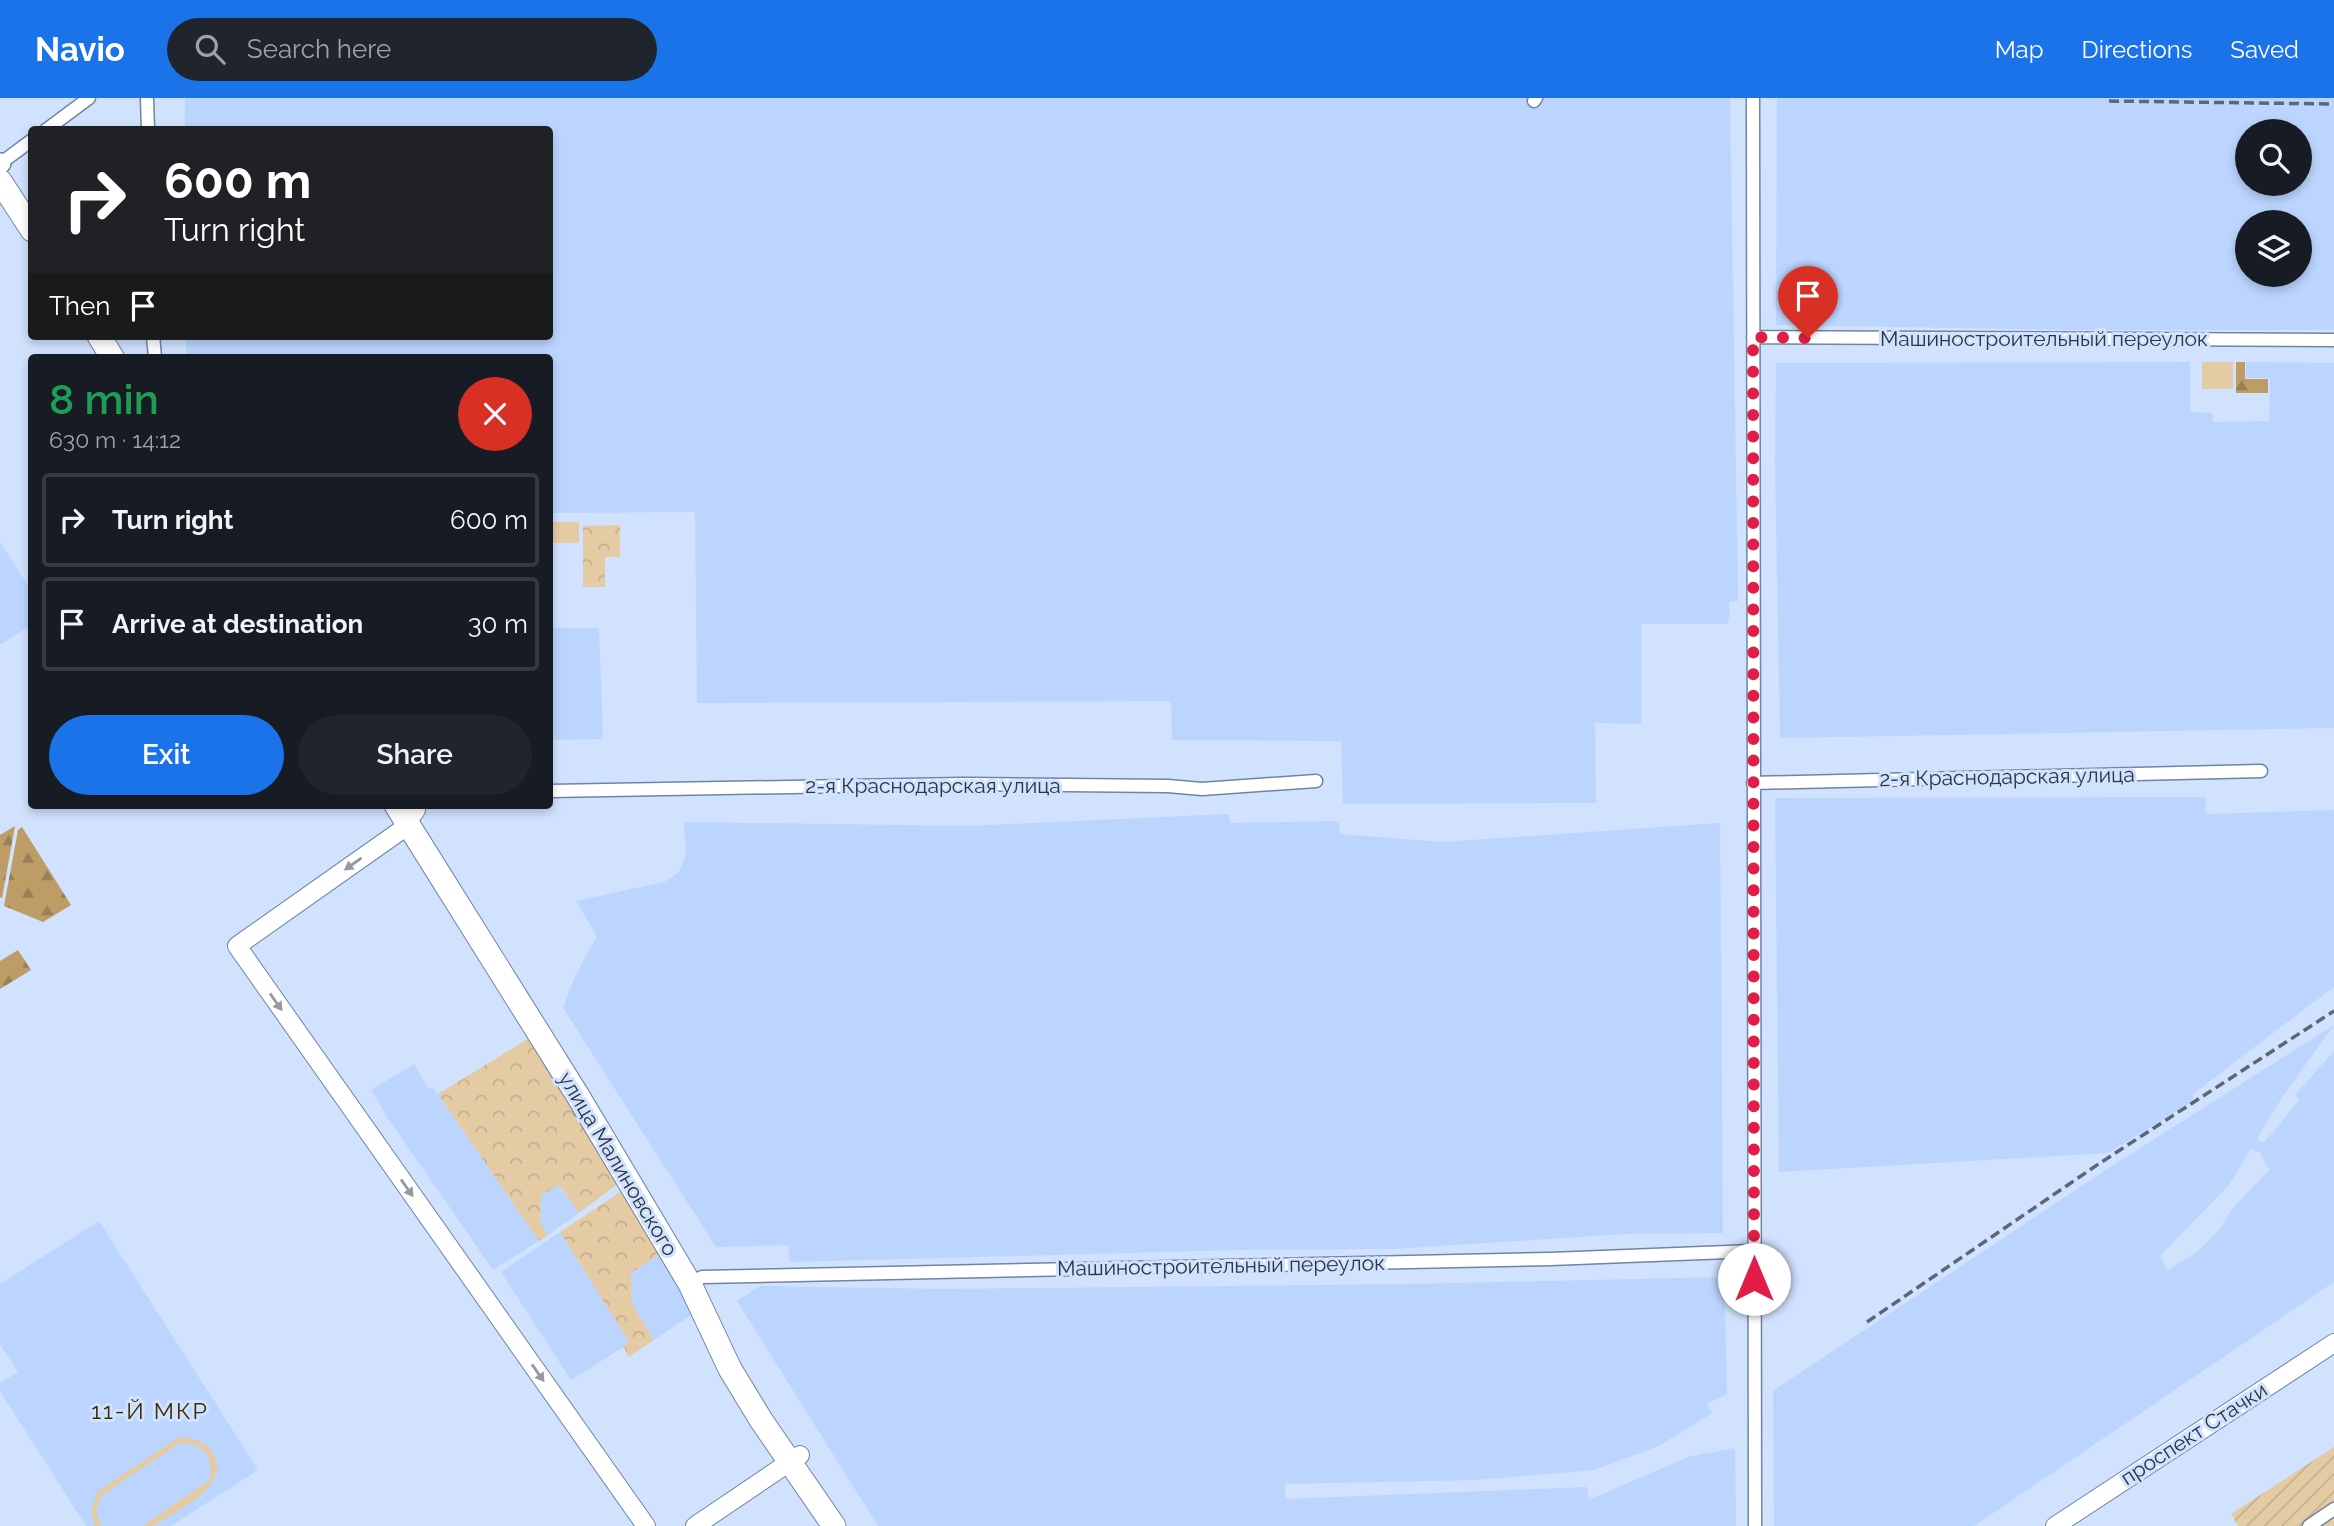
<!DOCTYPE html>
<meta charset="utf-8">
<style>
body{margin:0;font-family:Raleway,sans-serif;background:#20242c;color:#f1f3f6;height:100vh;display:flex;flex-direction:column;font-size:26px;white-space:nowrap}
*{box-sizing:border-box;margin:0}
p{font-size:23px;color:#9ea1a6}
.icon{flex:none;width:38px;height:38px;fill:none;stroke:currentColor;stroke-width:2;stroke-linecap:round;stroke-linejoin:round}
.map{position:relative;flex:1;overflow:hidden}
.panel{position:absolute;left:28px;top:256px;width:525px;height:455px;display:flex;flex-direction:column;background:#171b24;border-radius:7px;box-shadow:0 4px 10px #0003}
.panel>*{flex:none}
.top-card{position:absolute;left:28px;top:28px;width:525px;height:214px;border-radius:7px;box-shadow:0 4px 10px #0003;background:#202124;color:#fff;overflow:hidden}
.tools{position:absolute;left:2235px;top:21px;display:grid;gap:14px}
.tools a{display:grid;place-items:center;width:77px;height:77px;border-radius:50%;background:#171b24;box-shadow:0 4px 10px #0003;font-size:35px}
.pin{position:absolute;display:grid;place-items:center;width:60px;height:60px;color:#fff;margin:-72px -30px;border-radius:50% 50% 50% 0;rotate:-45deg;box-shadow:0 0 7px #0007}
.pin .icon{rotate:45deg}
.me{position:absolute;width:77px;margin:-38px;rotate:0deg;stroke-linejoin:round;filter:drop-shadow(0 0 5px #0008)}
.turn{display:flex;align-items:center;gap:24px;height:147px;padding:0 21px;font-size:32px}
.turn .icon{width:91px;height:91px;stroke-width:2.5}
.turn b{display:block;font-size:49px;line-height:60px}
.then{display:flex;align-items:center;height:66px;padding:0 21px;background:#0003;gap:14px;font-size:26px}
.round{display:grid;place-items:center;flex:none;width:74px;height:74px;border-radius:37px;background:#20242c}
.head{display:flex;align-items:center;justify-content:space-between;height:119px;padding:0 21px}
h1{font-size:42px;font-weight:600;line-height:52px;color:#1e9e55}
.cta{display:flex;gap:14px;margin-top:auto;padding:14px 21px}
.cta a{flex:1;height:80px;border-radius:42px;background:#1a73e8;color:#fff;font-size:28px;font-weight:600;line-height:80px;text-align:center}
.cta a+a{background:#20242c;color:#f1f3f6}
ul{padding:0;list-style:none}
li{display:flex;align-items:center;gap:21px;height:94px;margin:0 14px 10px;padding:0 7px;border:4px solid #363941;border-radius:7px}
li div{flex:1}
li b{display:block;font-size:26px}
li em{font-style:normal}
header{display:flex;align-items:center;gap:42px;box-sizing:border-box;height:98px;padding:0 35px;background:#1a73e8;color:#fff}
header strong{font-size:33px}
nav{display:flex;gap:38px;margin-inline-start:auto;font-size:24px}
.search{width:490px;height:63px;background:#20242c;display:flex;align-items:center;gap:18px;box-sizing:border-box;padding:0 24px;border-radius:38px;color:#9ea1a6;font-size:26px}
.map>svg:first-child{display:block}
</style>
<header>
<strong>Navio</strong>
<div class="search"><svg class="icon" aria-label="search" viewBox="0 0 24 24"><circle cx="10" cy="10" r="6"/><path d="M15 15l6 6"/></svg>Search here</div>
<nav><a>Map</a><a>Directions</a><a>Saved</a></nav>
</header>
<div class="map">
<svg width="2334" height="1428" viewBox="0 0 2334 1428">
<defs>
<pattern id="forest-firs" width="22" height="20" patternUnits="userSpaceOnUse" patternTransform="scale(1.75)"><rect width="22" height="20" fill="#bd9c66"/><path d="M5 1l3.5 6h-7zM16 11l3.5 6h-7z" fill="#9a8056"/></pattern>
<pattern id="park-crowns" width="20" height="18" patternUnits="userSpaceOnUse" patternTransform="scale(1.75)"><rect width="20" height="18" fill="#e4cba3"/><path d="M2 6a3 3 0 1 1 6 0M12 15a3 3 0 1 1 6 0" fill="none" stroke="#c4af8e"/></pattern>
<pattern id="garden-furrows" width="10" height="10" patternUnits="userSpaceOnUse" patternTransform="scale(1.75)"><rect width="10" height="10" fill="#e4cba3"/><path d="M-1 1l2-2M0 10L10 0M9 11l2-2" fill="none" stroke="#c4af8e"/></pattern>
</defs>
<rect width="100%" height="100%" fill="#d0e2fd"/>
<!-- built -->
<path fill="#bbd5fe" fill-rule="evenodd" d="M185 0H1730L1738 503 1729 504 1730 516 1727 526H1641V626L1595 625 1596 705 1343 706 1341 643 1172 642 1171 603 697 605 695 414 550 415V259H186V238H550V32L185 31Z
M1777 0H2334V232H2072L1776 227ZM2247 33H2300V86H2247ZM2247 124H2300V177H2247Z
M2190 264V314L2212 315 2213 324 2269 323 2270 280H2246V264L2334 265V630L1780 640 1775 364 1776 265Z
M0 444 32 494 31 527 0 547Z
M550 530H599L603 641 550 642Z
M2205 699 2206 716 2334 712V889L2194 995 2192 1004 2108 1055 1779 1074 1775 700Z
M1229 716 1230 725 1339 723 1340 736 1442 744 1720 725 1723 1135 1626 1136 1392 1151 1237 1152 790 1164 788 1147 716 1149 563 910 575 878 597 838 576 803 664 784 679 774 686 756 684 724 967 728Z
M2334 927 2283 998 2257 1041 2264 1045 2299 1002 2296 996 2334 953V1184L1974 1428H1774L1773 1293 2104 1073ZM2251 1050 2260 1055 2269 1072 2231 1112 2220 1131 2197 1154 2168 1172 2160 1158 2229 1087Z
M414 966 429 991 433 989 539 1143 493 1172 385 1016 387 1015H385L371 992Z
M558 1087 579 1115 548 1137 540 1124 541 1097Z
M99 1123 258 1372 171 1428H86L0 1293V1285L18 1274 0 1246V1186Z
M560 1134 630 1245 571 1282 501 1174Z
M660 1156 694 1215 654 1242 632 1206 631 1175Z
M1724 1179 1727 1296 1706 1306 1712 1315 1659 1348 1594 1372 1477 1382 1285 1386V1401L1587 1389 1589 1402 1688 1359 1735 1350 1736 1428H878L737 1203 760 1188 939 1191 1408 1186Z"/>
<!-- grass -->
<path fill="#e4cba3" d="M2202 264H2233V291H2202Z
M550 424H579V445H550Z
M178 1340C190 1339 201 1341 209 1350 240 1385 176 1413 153 1428H143L209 1382C216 1361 202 1344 180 1345L102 1397 96 1412 101 1428H95L91 1412 98 1393Z"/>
<!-- forest -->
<path fill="url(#forest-firs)" d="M2236 264H2245V281H2268V295H2236Z
M15 728 2 800 0 799V737Z
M22 729 71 807 43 824 4 808 18 732Z
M18 852 31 872 0 891V863Z"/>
<!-- park -->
<path fill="url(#park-crowns)" d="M620 427V459H605V489H583V428Z
M531 939 619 1085 579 1115 559 1087 541 1097 540 1124 548 1137 539 1143 438 996Z
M623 1092 660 1156 631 1175 632 1206 654 1242 629 1259 623 1248 629 1244 560 1134Z"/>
<!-- garden -->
<path fill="url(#garden-furrows)" d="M2334 1349V1428H2238L2231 1416Z"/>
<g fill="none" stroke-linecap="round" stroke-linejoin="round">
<defs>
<path id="street" d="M147 0 148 32
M1753 0C1753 476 1755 952 1755 1428
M1534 3 1536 0
M46 32 89 0
M1 65 32 42
M153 238 155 259
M1753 239 2334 242
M1753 685 2261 673
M550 693 963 686 1168 688 1202 691 1316 683
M690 1186 702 1179 1551 1161 1753 1153
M2309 1428 2334 1411"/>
<path id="secondary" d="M416 712 400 733 237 848 646 1428
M695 1428 800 1357
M2055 1428 2334 1245"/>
<path id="primary" d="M0 66 1 65"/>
<path id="highway" d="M0 83 32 132
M99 238 112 259
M396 707 578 998 690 1186 730 1271 761 1322 834 1428"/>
</defs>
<!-- street casing -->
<use href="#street" stroke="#7084a3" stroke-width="15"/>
<!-- secondary casing -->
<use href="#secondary" stroke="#7084a3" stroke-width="20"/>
<!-- primary casing -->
<use href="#primary" stroke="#7084a3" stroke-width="22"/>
<!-- highway casing -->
<use href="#highway" stroke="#7084a3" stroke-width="25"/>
<!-- street -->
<use href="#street" stroke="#fff" stroke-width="12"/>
<!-- secondary -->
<use href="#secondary" stroke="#fff" stroke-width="18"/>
<!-- primary -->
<use href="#primary" stroke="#fff" stroke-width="19"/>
<!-- highway -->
<use href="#highway" stroke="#fff" stroke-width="23"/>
<!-- rail -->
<path stroke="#5b6677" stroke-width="3.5" stroke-dasharray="10 5" stroke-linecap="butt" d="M2109 3 2334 6
M1867 1224 2100 1065 2334 913"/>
</g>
<!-- one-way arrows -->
<defs><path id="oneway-solid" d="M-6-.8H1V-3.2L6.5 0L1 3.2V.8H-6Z" transform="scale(1.75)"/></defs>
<g fill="#969aa0">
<use href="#oneway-solid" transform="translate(353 766) rotate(145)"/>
<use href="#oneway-solid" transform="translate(276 904) rotate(55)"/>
<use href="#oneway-solid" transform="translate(407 1090) rotate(55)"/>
<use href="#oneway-solid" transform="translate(538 1275) rotate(55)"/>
</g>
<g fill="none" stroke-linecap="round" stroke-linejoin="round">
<!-- route -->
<path stroke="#e11d48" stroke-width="12" stroke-dasharray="0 21.6" d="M1754 1181 1753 239 1808 240"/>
</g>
<g text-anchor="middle" stroke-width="6" stroke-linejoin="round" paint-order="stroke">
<!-- street labels -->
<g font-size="21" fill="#2c3542" stroke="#d0e2fd">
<text x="2044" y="248">Машиностроительный переулок</text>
<text transform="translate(2007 679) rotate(-1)" y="7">2-я Краснодарская улица</text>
<text x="933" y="695">2-я Краснодарская улица</text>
<text transform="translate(618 1066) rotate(59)" y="7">улица Малиновского</text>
<text transform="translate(1221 1168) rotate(-1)" y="7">Машиностроительный переулок</text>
<text transform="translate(2194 1336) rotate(-33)" y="7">проспект Стачки</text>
</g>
<!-- neighbourhood labels -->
<g font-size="23" letter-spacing="2" fill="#402c04" stroke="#d0e2fd">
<text x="150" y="1321">11-Й МКР</text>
</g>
</g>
</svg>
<div class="tools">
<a><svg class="icon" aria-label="search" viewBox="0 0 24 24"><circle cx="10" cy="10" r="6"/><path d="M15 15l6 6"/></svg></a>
<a><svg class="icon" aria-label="layers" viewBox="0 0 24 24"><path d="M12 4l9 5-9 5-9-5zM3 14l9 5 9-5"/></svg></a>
</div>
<div class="pin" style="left:1808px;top:240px;background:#d93025"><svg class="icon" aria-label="arrive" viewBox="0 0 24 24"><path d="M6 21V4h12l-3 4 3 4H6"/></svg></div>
<svg class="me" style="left:1754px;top:1181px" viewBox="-20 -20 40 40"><circle r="19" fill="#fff"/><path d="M0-13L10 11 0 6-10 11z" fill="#e11d48"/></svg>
<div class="top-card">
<div class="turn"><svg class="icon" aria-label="right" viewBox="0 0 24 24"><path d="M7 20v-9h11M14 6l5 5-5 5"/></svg><div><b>600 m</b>Turn right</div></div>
<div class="then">Then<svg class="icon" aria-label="arrive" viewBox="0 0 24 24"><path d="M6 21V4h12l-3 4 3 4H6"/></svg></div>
</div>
<section class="panel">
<div class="head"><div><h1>8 min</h1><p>630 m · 14:12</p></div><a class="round" style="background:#d93025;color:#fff"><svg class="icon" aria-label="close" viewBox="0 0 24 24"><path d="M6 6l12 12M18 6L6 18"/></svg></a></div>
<ul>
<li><svg class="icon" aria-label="right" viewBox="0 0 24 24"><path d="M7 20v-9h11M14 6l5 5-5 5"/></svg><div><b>Turn right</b></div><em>600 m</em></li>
<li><svg class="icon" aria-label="arrive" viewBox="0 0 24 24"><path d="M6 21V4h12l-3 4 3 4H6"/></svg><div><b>Arrive at destination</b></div><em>30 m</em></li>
</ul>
<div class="cta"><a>Exit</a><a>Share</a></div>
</section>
</div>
